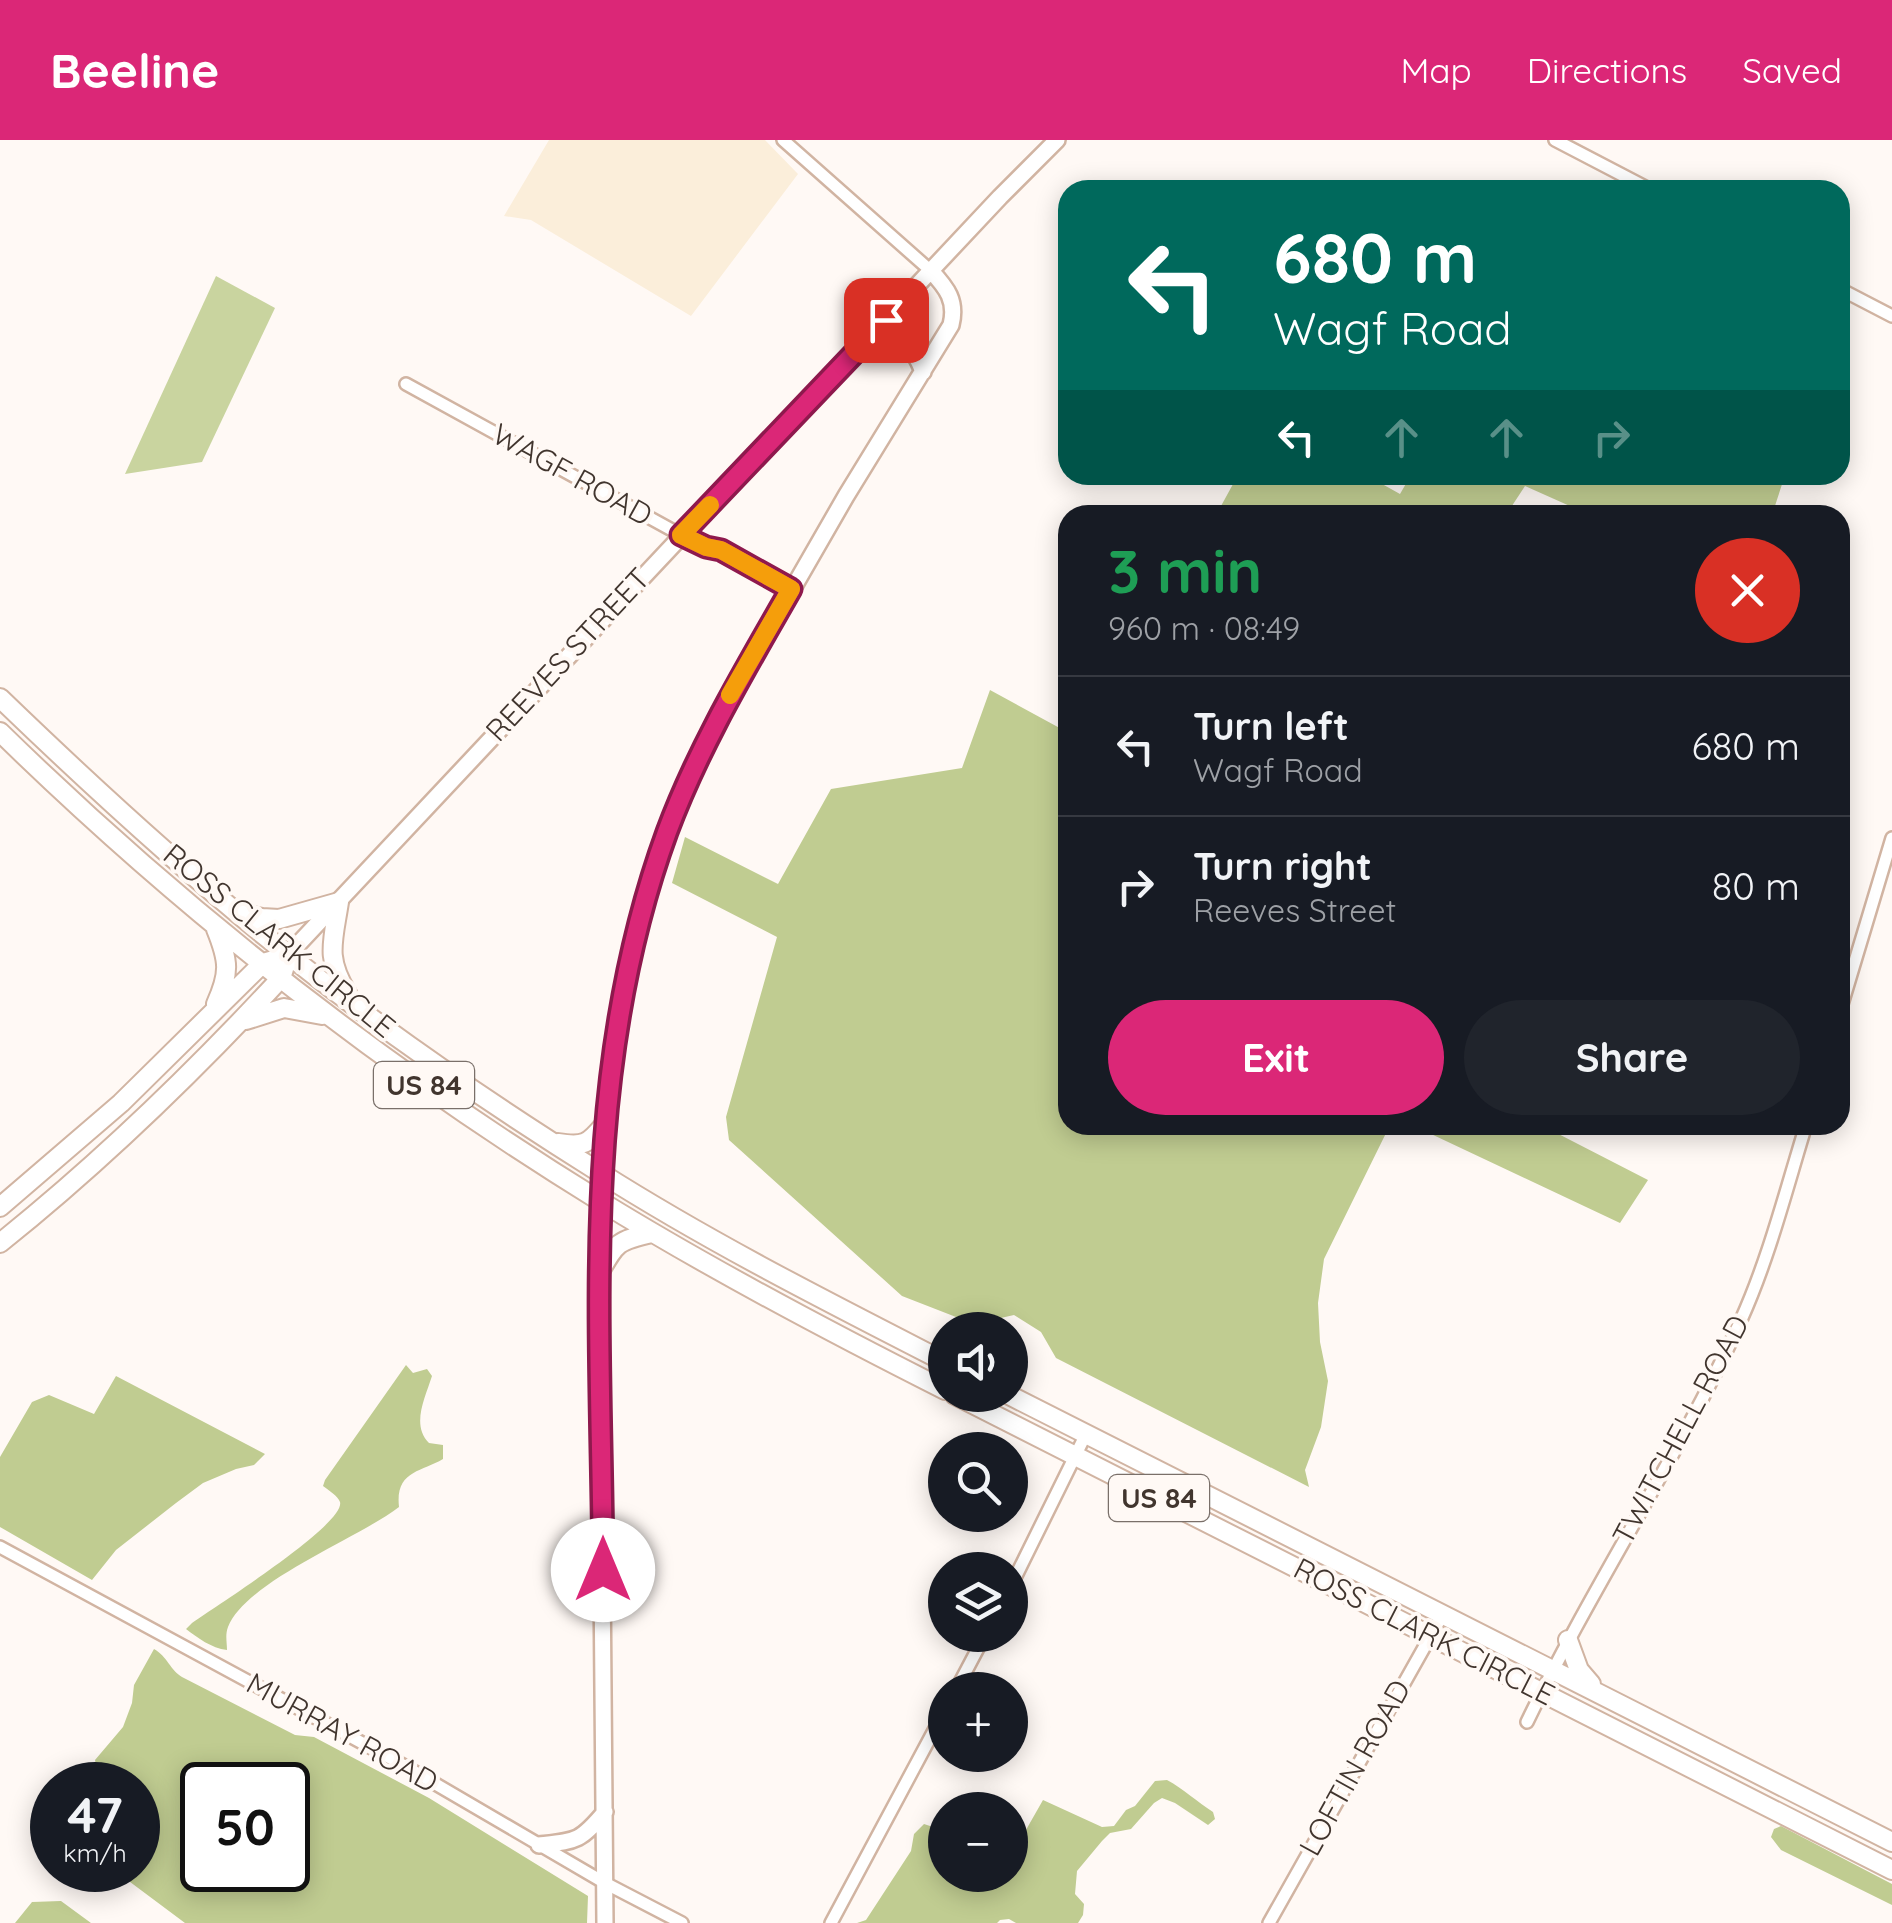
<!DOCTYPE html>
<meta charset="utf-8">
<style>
body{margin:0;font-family:Quicksand,sans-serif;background:#20242c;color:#f1f3f6;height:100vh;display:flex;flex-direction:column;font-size:38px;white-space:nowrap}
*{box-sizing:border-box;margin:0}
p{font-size:32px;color:#9ea1a6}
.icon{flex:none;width:55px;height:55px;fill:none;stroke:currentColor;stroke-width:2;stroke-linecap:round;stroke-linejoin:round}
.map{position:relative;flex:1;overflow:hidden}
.side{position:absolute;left:1058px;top:365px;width:792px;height:630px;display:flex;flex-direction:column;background:#171b24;border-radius:30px;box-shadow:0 5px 25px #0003}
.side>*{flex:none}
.guide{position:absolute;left:1058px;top:40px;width:792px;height:305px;border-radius:30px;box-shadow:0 5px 25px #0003;background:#00695c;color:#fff;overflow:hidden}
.fabs{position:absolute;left:928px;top:1172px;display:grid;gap:20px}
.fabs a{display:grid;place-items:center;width:100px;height:100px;border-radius:50%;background:#171b24;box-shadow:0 5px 25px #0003;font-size:50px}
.speed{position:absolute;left:30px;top:1622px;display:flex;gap:20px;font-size:50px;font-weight:700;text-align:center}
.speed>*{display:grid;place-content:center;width:130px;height:130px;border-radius:50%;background:#171b24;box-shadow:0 5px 25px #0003;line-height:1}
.speed small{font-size:25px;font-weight:400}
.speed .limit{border:5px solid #111;border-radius:15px;background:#fff;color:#111}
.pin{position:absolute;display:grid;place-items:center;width:85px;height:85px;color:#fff;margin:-42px;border-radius:20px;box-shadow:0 5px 15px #0006}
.me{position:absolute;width:110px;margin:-55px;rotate:0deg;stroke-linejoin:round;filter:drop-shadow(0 0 8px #0008)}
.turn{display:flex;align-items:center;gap:35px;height:210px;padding:0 50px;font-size:45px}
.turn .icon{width:130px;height:130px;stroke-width:2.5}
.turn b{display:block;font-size:70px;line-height:85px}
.lanes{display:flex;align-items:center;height:95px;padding:0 50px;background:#0003;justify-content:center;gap:50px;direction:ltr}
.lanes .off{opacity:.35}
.round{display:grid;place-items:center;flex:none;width:105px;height:105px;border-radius:52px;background:#20242c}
.head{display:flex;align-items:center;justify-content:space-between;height:170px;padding:0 50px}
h1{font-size:60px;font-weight:700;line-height:75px;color:#1e9e55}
.primary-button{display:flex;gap:20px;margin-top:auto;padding:20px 50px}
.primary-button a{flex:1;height:115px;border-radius:60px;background:#db2777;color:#fff;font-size:40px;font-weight:700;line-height:115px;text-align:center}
.primary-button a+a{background:#20242c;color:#f1f3f6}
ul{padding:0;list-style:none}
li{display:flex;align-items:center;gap:30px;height:140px;padding:0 50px;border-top:2px solid #363941}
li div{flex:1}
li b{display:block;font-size:38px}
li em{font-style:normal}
header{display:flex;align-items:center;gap:60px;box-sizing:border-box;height:140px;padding:0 50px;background:#db2777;color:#fff}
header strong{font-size:48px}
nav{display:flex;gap:55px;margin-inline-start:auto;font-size:35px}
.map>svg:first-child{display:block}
</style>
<header>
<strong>Beeline</strong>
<nav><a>Map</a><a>Directions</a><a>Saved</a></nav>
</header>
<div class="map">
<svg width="1892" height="1783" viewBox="0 0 1892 1783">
<rect width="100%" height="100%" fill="#fff9f5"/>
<!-- education -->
<path fill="#fbeeda" d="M549 0H765L798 34 691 176 531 80 504 76Z"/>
<!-- green -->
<path fill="#c9d49f" d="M216 136 275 168 202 322 125 334Z"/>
<!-- forest -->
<path fill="#c0cc91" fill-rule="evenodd" d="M1238 335H1366L1400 354 1411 335H1785L1772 375H1590L1525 346 1506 375H1236L1221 366Z
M990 550 1067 592 1068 985H1390L1324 1119 1318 1163 1320 1202 1328 1241 1321 1287 1305 1330 1309 1347 1056 1218 1041 1192 1014 1175 974 1184 902 1156 729 1000 726 977 777 797 672 743 685 697 778 744 831 649 962 628Z
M1412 985H1541L1648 1040 1620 1083Z
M406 1225 413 1233 427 1229 432 1236C425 1258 411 1285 429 1303L443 1305V1319C421 1332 395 1331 399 1367 359 1398 246 1441 228 1487 225 1495 227 1502 227 1510 211 1508 198 1498 186 1489L192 1483C213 1468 346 1384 340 1362 338 1356 328 1350 323 1346L325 1340Z
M116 1236 265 1314 254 1325 236 1329 203 1343 176 1363 116 1410 92 1440 0 1387V1317L32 1262 49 1255 94 1274Z
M154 1509C168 1517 170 1530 182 1537L295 1595 314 1597 429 1658 588 1756 587 1783H185L114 1730H138V1645H91L98 1634 95 1620 123 1587 132 1563 134 1545ZM202 1645H288V1730H202Z
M1167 1640C1184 1649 1197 1662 1213 1672L1215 1679 1208 1685 1175 1663 1162 1658 1154 1663 1131 1689 1110 1693 1102 1701 1077 1731 1075 1754 1084 1764 1083 1775 1078 1783H1016L1009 1779 1000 1780 997 1783H857L866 1780 911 1711 914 1694 924 1684 936 1688 945 1694V1735H1010V1718L1043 1660 1102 1687 1114 1686 1126 1670 1135 1666 1155 1641Z
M1781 1686 1892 1744V1765L1781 1710 1771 1697 1774 1689Z
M61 1761 91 1783H15L32 1762Z"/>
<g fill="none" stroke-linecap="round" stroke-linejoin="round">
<defs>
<path id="minor" d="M783 0 931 131
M1555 0 1651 50
M1840 149 1892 176
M406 244 681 395 706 407 721 410 791 449
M1840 871 1892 698
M0 1407 403 1625 605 1743 682 1783
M1010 1448 1086 1294
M956 1550 985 1495
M1527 1582C1593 1445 1678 1318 1741 1180 1769 1118 1786 1050 1806 985
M831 1783 945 1570
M1269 1783 1443 1474"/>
<path id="major" d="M863 204C896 201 910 196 923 232
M288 815 1000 57 1057 0
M539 1705C576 1701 580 1702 605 1672
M605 1783 599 1085 609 940 623 846 656 724 680 660 712 589 846 356 951 185C957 161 947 148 931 131"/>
<path id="highway" d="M0 558C85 640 173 721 265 796 370 882 484 960 599 1032 711 1103 828 1162 945 1222
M0 592C182 770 384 928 600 1061 712 1130 828 1191 945 1250
M243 774 262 778 279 779 339 762C333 802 325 817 347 853
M216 864C230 833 229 821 216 789
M246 880 284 868 322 875
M558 1003C584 1007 588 1004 604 985
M0 1067 121 963 263 823 274 820
M0 1103C100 1023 194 932 281 838L284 829
M598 1135C616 1103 616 1101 652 1093
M955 1255 1892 1730
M1009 1255 1892 1702
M1568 1500 1579 1530 1591 1544"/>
</defs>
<!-- minor casing -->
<use href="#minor" stroke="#d1b4a2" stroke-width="16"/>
<!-- major casing -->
<use href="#major" stroke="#d1b4a2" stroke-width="20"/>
<!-- highway casing -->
<use href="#highway" stroke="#d1b4a2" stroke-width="22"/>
<!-- minor -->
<use href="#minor" stroke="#fff" stroke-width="11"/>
<!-- major -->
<use href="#major" stroke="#fff" stroke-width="15"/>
<!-- highway -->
<use href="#highway" stroke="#fff" stroke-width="18"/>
</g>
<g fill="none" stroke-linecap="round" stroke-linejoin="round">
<defs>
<path id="route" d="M603 1430C601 1179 579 933 667 692 699 606 746 528 791 449L721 410 706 407 681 395 886 180"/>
</defs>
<!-- route casing -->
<use href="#route" stroke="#8e194d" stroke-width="25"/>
<!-- route -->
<use href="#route" stroke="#db2777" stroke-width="18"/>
<!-- slow -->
<path stroke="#f59e0b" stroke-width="18" d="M710 365 681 395 706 407 721 410 791 449 730 555"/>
</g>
<g text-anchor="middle" stroke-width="8" stroke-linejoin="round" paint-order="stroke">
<!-- shield labels -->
<g fill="#fff9f5" stroke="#7a706a" stroke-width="2.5">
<rect x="374" y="922" width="100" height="46" rx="8"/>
<rect x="1109" y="1335" width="100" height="46" rx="8"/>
</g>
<g font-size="28" font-weight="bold" fill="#41352e">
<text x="424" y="955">US 84</text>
<text x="1159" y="1368">US 84</text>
</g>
<!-- street labels -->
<g font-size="30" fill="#41352e" stroke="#fff9f5">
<text transform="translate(572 335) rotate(29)" y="10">WAGF ROAD</text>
<text transform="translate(568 515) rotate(-47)" y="10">REEVES STREET</text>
<text transform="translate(279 801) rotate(39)" y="10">ROSS CLARK CIRCLE</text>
<text transform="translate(1681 1290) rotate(-62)" y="10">TWITCHELL ROAD</text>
<text transform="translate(1424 1492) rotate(27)" y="10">ROSS CLARK CIRCLE</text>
<text transform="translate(342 1593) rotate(29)" y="10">MURRAY ROAD</text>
<text transform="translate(1355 1628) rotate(-61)" y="10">LOFTIN ROAD</text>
</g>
</g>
</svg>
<div class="fabs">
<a><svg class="icon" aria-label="sound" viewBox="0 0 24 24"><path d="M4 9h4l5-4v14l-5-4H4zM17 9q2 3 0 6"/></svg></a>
<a><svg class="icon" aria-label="search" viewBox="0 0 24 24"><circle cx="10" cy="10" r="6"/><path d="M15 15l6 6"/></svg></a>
<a><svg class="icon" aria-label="layers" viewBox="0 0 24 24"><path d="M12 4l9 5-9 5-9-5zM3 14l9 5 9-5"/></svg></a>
<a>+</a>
<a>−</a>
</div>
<div class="speed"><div>47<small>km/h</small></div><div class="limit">50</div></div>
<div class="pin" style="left:886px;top:180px;background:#d93025"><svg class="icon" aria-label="arrive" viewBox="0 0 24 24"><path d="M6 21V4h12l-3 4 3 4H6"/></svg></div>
<svg class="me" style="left:603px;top:1430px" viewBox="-20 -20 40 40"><circle r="19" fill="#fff"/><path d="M0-13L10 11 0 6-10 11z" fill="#db2777"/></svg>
<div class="guide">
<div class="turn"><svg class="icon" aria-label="left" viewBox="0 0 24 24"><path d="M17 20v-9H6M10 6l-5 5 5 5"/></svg><div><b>680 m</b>Wagf Road</div></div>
<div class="lanes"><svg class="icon" aria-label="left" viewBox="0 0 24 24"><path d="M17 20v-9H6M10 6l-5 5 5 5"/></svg><svg class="icon off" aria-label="ahead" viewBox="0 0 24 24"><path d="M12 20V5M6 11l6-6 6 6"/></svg><svg class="icon off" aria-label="ahead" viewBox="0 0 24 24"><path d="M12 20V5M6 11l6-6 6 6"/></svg><svg class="icon off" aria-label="right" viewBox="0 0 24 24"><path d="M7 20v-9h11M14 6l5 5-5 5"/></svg></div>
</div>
<section class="side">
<div class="head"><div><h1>3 min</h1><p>960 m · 08:49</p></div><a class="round" style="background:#d93025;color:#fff"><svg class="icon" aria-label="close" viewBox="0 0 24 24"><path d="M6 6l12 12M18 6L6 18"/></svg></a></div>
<ul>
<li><svg class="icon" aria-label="left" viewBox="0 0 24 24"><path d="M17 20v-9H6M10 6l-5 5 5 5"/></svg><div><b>Turn left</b><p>Wagf Road</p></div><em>680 m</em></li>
<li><svg class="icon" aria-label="right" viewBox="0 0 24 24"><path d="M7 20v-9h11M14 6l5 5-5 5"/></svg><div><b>Turn right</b><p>Reeves Street</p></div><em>80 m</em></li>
</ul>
<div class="primary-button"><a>Exit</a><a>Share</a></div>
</section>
</div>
